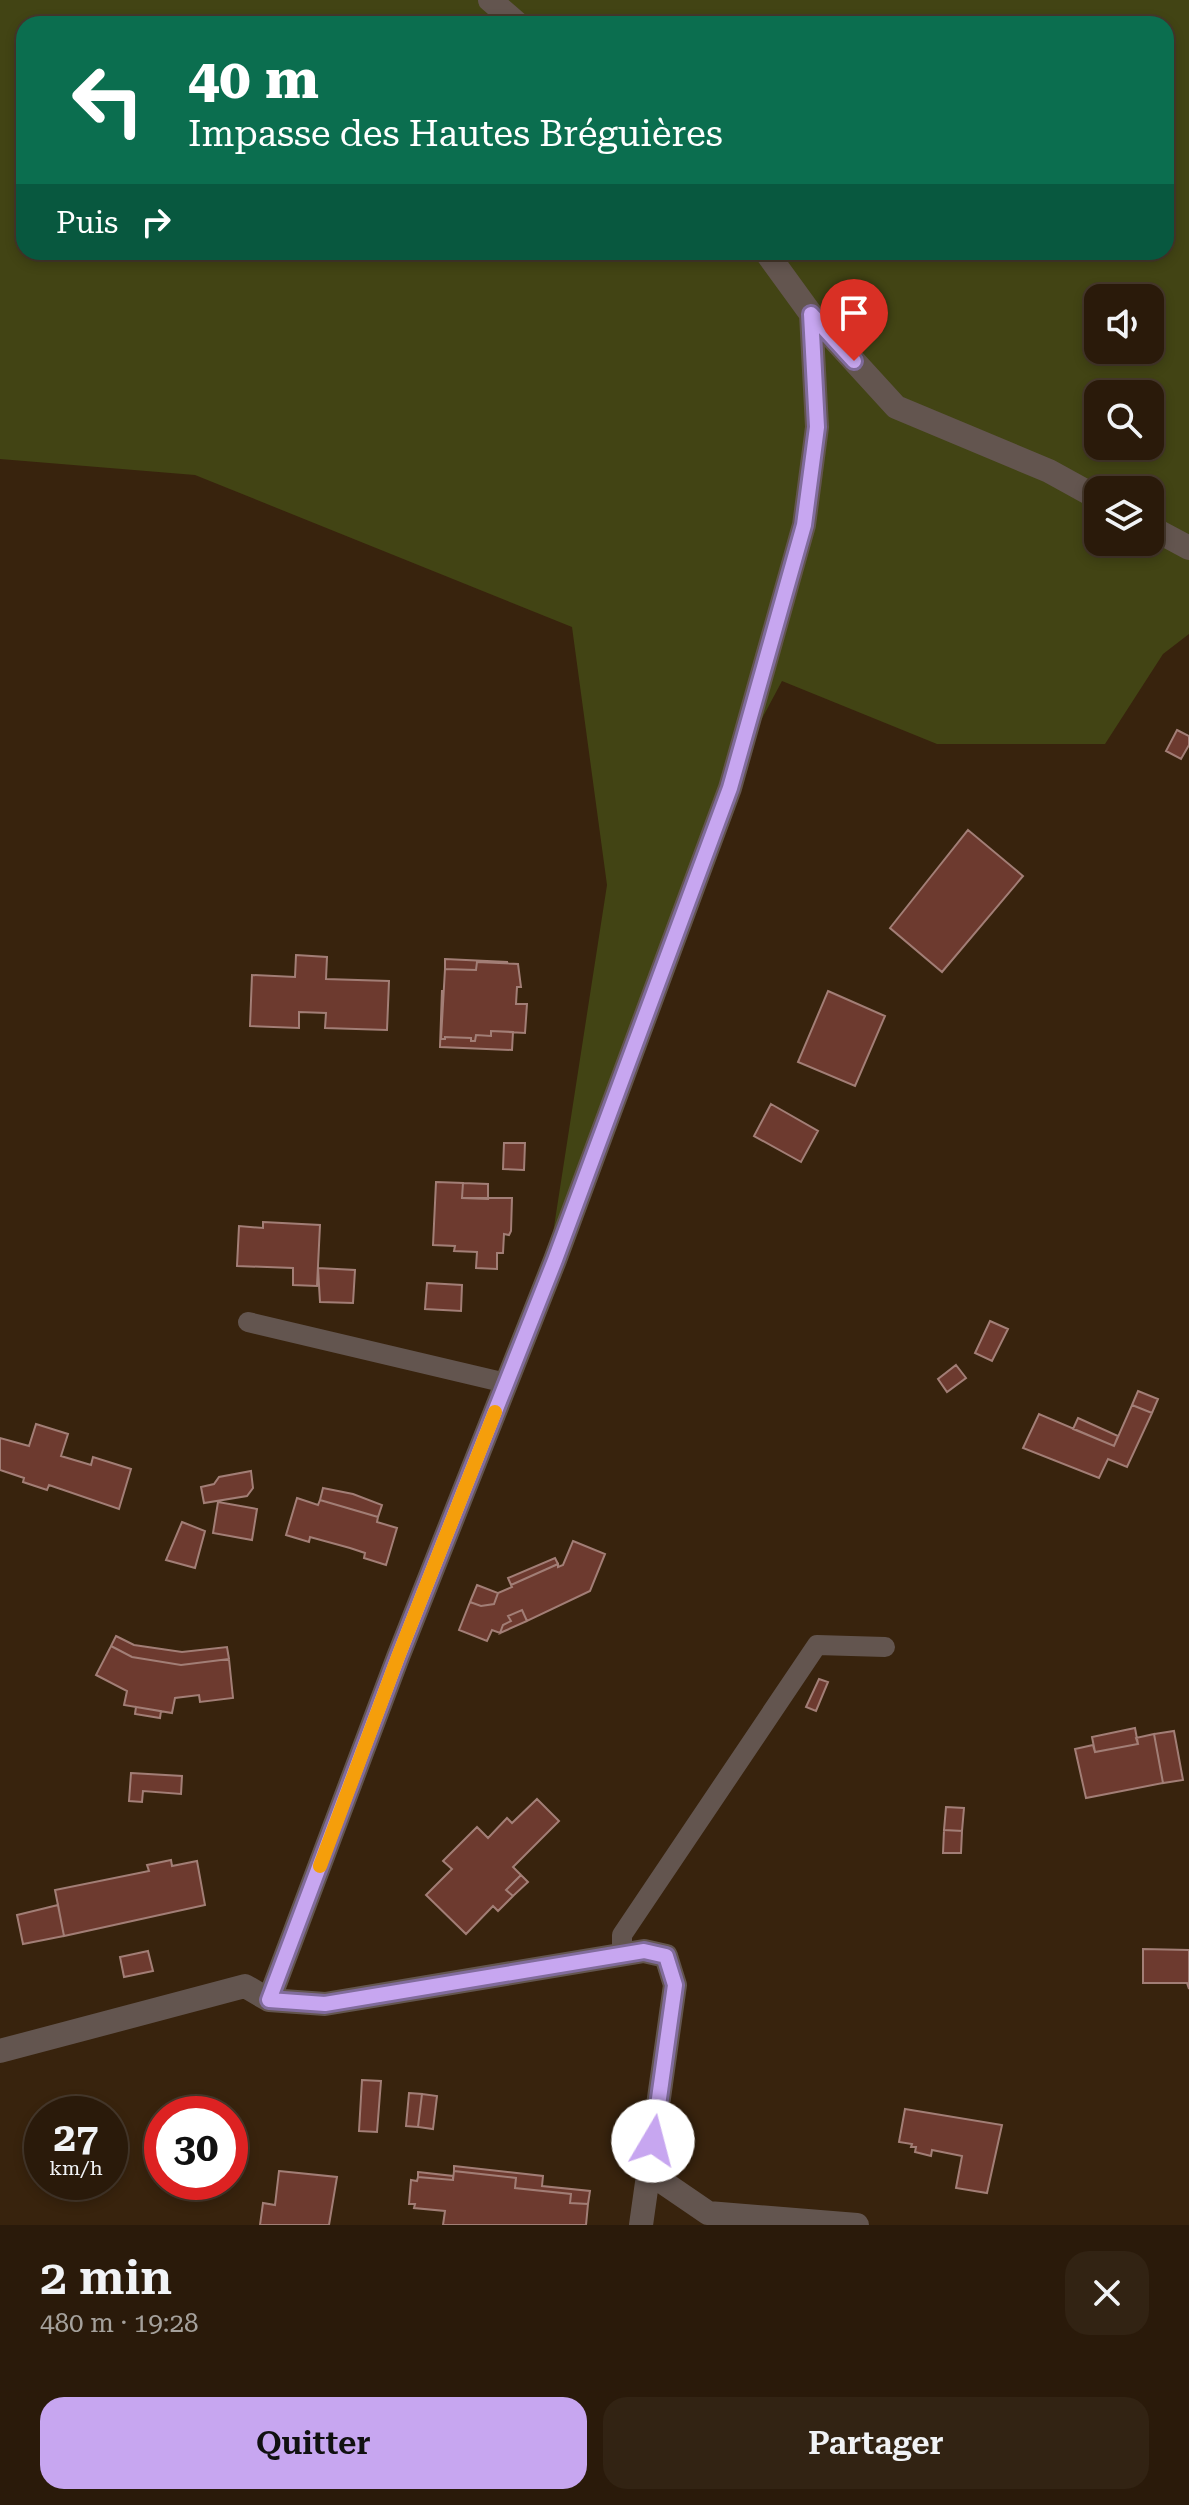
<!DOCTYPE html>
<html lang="fr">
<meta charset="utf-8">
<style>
body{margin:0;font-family:"Roboto Serif",serif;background:#322313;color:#f1f3f6;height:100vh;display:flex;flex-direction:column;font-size:30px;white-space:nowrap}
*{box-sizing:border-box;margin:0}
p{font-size:26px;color:#a5a19c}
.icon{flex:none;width:44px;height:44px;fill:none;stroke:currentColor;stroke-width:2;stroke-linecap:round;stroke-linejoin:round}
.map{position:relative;height:2225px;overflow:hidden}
.drawer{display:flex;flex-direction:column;background:#2a1a0a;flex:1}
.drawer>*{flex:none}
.banner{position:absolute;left:16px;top:16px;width:1158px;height:244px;border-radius:24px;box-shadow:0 4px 12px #0003,0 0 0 2px #46382b;background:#0b6e4f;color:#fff;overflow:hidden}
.controls{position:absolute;left:1084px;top:284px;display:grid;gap:16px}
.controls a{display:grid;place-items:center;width:80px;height:80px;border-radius:16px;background:#2a1a0a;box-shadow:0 4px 12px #0003,0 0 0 2px #46382b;font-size:40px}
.speed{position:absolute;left:24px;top:2096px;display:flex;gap:16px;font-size:40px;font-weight:700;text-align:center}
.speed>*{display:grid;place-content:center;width:104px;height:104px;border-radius:50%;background:#2a1a0a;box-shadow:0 4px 12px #0003,0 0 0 2px #46382b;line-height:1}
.speed small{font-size:20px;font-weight:400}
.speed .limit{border:12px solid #d22;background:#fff;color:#111}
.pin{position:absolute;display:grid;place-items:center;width:68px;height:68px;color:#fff;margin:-82px -34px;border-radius:50% 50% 50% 0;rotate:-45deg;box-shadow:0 0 8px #0007}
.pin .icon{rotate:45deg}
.me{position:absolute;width:88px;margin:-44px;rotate:8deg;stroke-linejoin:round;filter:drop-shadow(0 0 6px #0008)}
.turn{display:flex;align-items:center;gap:28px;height:168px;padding:0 40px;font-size:36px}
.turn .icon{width:104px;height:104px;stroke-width:2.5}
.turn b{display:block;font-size:56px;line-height:68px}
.then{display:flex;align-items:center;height:76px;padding:0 40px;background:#0003;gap:16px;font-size:30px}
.round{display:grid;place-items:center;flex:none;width:84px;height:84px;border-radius:24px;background:#322313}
.headline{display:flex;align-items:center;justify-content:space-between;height:136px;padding:0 40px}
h1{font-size:48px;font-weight:600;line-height:60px}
.button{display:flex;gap:16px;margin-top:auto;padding:16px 40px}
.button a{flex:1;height:92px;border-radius:24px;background:#c7a6f0;color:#111;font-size:32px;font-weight:600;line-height:92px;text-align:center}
.button a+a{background:#322313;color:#f1f3f6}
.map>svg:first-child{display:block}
</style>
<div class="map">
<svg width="1189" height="2225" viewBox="0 0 1189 2225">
<rect width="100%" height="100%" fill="#38230d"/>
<!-- green -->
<path fill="#424414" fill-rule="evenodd" d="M0 0H1189V634L1163 654 1105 744H937L782 681 725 788 540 1317 607 885 572 627 195 475 0 459ZM24 24H1166V252H24ZM1098 298H1150V350H1098ZM1098 394H1150V446H1098ZM1098 490H1150V542H1098Z"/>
<!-- building -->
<path fill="#6d3a2f" stroke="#a27e76" stroke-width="2" d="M1177 730 1189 736V745L1181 759 1166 751Z
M968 830 1023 876 942 972 890 928Z
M296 955 327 957 326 979 389 981 387 1030 325 1028 326 1013 299 1012V1028L250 1026 252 975 295 977Z
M445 959 508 962H477L476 970 445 969Z
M477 962 518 964 521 987H517L516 1004H527L525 1033 491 1031V1036L476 1035 475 1041H471V1038L445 1037V1039H441L445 969 476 970Z
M442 990 441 1039H445V1037L471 1038V1041H475L476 1035 491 1036V1031L513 1032 512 1050 440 1047Z
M828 991 885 1016 855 1086 798 1062Z
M771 1104 818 1131 801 1162 754 1136Z
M504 1143H525L524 1170 503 1169Z
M436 1182 463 1183 462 1198H512L511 1231 509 1235 504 1234 503 1253H497V1269L476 1268 477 1252 454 1251 455 1246 433 1245Z
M463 1183 488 1184V1199L462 1198Z
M263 1222 320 1225 317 1286 293 1285V1268L237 1266 239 1226 263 1228Z
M318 1268 355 1270 353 1303 320 1302Z
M427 1283 462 1285 461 1311 425 1309Z
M990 1321 1008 1329 992 1361 975 1353Z
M956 1365 966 1378 947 1392 938 1379Z
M1138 1391 1158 1399 1152 1413 1132 1405Z
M1132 1405 1152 1413 1127 1467 1108 1459 1099 1478 1023 1448 1039 1414 1114 1446Z
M1078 1418 1118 1436 1114 1446 1073 1429Z
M36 1424 68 1434 61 1456 91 1465 93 1457 131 1469 119 1509 49 1485 47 1490 23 1482 24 1478 0 1470V1438L29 1446Z
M251 1471 253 1488 247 1496 204 1503 201 1487 214 1484 219 1477Z
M323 1488 353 1494 382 1505 378 1517 320 1500Z
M297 1498 318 1505 320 1500 378 1517 377 1522 397 1528 386 1565 364 1558 365 1553 350 1548 310 1537 309 1542 286 1535Z
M218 1502 257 1509 252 1540 213 1533Z
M182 1522 205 1531 195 1568 166 1560Z
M573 1541 605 1554 590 1591 527 1621 522 1610 508 1616 511 1621 503 1625 500 1633 492 1630 487 1641 459 1630 470 1602 481 1606 494 1604 498 1593 512 1587 511 1585 558 1564V1567L563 1565Z
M555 1558 558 1564 511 1585 508 1578Z
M477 1585 498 1593 494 1604 481 1606 470 1602Z
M522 1610 527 1621 500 1633 503 1625 511 1621 508 1616Z
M116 1636 134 1645 182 1652 227 1647 229 1659 181 1665 132 1657 111 1646Z
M111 1646 132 1657 181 1665 229 1659 233 1698 200 1702 199 1695 175 1698 172 1713 124 1705 127 1691 96 1675Z
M819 1679 828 1682 816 1711 806 1707Z
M136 1707 161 1711 160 1718 135 1714Z
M1135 1728 1138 1744 1095 1752 1092 1737Z
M1174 1731 1183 1780 1163 1783 1154 1734Z
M1154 1734 1163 1783 1086 1798 1075 1749 1093 1745 1095 1752 1138 1744 1136 1738Z
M131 1773 182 1776 181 1794 143 1791 142 1802 129 1801Z
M537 1799 559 1821 513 1867 521 1875 506 1890 513 1896 498 1911 493 1906 466 1934 426 1895 452 1869 443 1861 477 1827 488 1838 507 1818 512 1823Z
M946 1807 964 1808 962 1831 944 1830Z
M944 1830 962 1831 961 1853H943Z
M171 1860 172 1866 197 1861 205 1905 64 1936 55 1890 149 1871 147 1865Z
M521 1875 528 1882 513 1896 506 1890Z
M58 1905 64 1936 23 1944 17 1915Z
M1143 1949 1189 1950V1989L1187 1983H1143Z
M148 1951 153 1971 124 1977 120 1957Z
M362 2080 381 2081 377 2132 359 2131Z
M409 2093 422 2094 418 2127 406 2126Z
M422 2094 437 2096 433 2129 418 2127Z
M905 2109 1002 2125 987 2193 956 2188 962 2156 932 2150 931 2156 915 2152 916 2147H911L912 2144 899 2142Z
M454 2166 543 2176 542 2186 590 2191 588 2204 570 2203 571 2194 515 2188 516 2178 454 2171Z
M279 2171 337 2177 329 2225H260L263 2203 275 2205Z
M454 2171 516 2178 515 2188 571 2194 570 2203 588 2204 586 2225H443L445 2211 414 2208 415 2204H409L411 2180 417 2181 418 2177 453 2180Z
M418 2172 453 2176V2180L418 2177Z"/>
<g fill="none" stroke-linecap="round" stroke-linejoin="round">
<!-- service -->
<path stroke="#63554f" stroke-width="20" d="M248 1322 506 1383
M622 1955V1935L817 1645 885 1647"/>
<!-- minor -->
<path stroke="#63554f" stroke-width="24" d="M490 0 518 24
M766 252 811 314 896 407 1049 471 1098 498
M1150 527 1189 548
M269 2000 325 2004 644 1951 666 1956 675 1985 641 2225
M0 2051 245 1986 269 2000 398 1657 555 1260 730 788 804 525 817 427 811 314
M648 2172 708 2213 857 2225"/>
</g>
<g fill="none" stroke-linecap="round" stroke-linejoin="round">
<defs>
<path id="route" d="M653 2141 675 1985 666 1956 644 1951 325 2004 269 2000 398 1657 555 1260 730 788 804 525 817 427 811 314 854 361"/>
</defs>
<!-- route casing -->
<use href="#route" stroke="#816c9c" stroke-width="20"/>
<!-- route -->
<use href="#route" stroke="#c7a6f0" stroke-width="14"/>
<!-- slow -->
<path stroke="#f59e0b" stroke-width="14" d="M320 1866 398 1657 495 1412"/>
</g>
</svg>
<div class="controls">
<a><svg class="icon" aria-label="sound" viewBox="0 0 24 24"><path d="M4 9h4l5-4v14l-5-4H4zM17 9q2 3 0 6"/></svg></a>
<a><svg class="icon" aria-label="search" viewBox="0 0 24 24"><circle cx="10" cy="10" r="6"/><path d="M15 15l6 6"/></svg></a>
<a><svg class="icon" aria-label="layers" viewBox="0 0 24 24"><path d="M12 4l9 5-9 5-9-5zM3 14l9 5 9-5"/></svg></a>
</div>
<div class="speed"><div>27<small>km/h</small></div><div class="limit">30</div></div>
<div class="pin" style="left:854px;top:361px;background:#d93025"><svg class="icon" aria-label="arrive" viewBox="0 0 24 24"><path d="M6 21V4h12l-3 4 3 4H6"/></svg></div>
<svg class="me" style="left:653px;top:2141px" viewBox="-20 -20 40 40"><circle r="19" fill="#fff"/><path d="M0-13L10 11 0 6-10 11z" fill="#c7a6f0"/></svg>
<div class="banner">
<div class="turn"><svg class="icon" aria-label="left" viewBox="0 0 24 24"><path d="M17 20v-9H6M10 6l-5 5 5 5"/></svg><div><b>40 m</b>Impasse des Hautes Bréguières</div></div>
<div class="then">Puis<svg class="icon" aria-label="right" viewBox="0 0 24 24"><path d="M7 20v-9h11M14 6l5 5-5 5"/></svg></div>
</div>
</div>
<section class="drawer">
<div class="headline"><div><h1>2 min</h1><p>480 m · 19:28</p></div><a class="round"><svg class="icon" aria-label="close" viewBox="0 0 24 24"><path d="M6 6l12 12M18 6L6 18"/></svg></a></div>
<div class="button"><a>Quitter</a><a>Partager</a></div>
</section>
